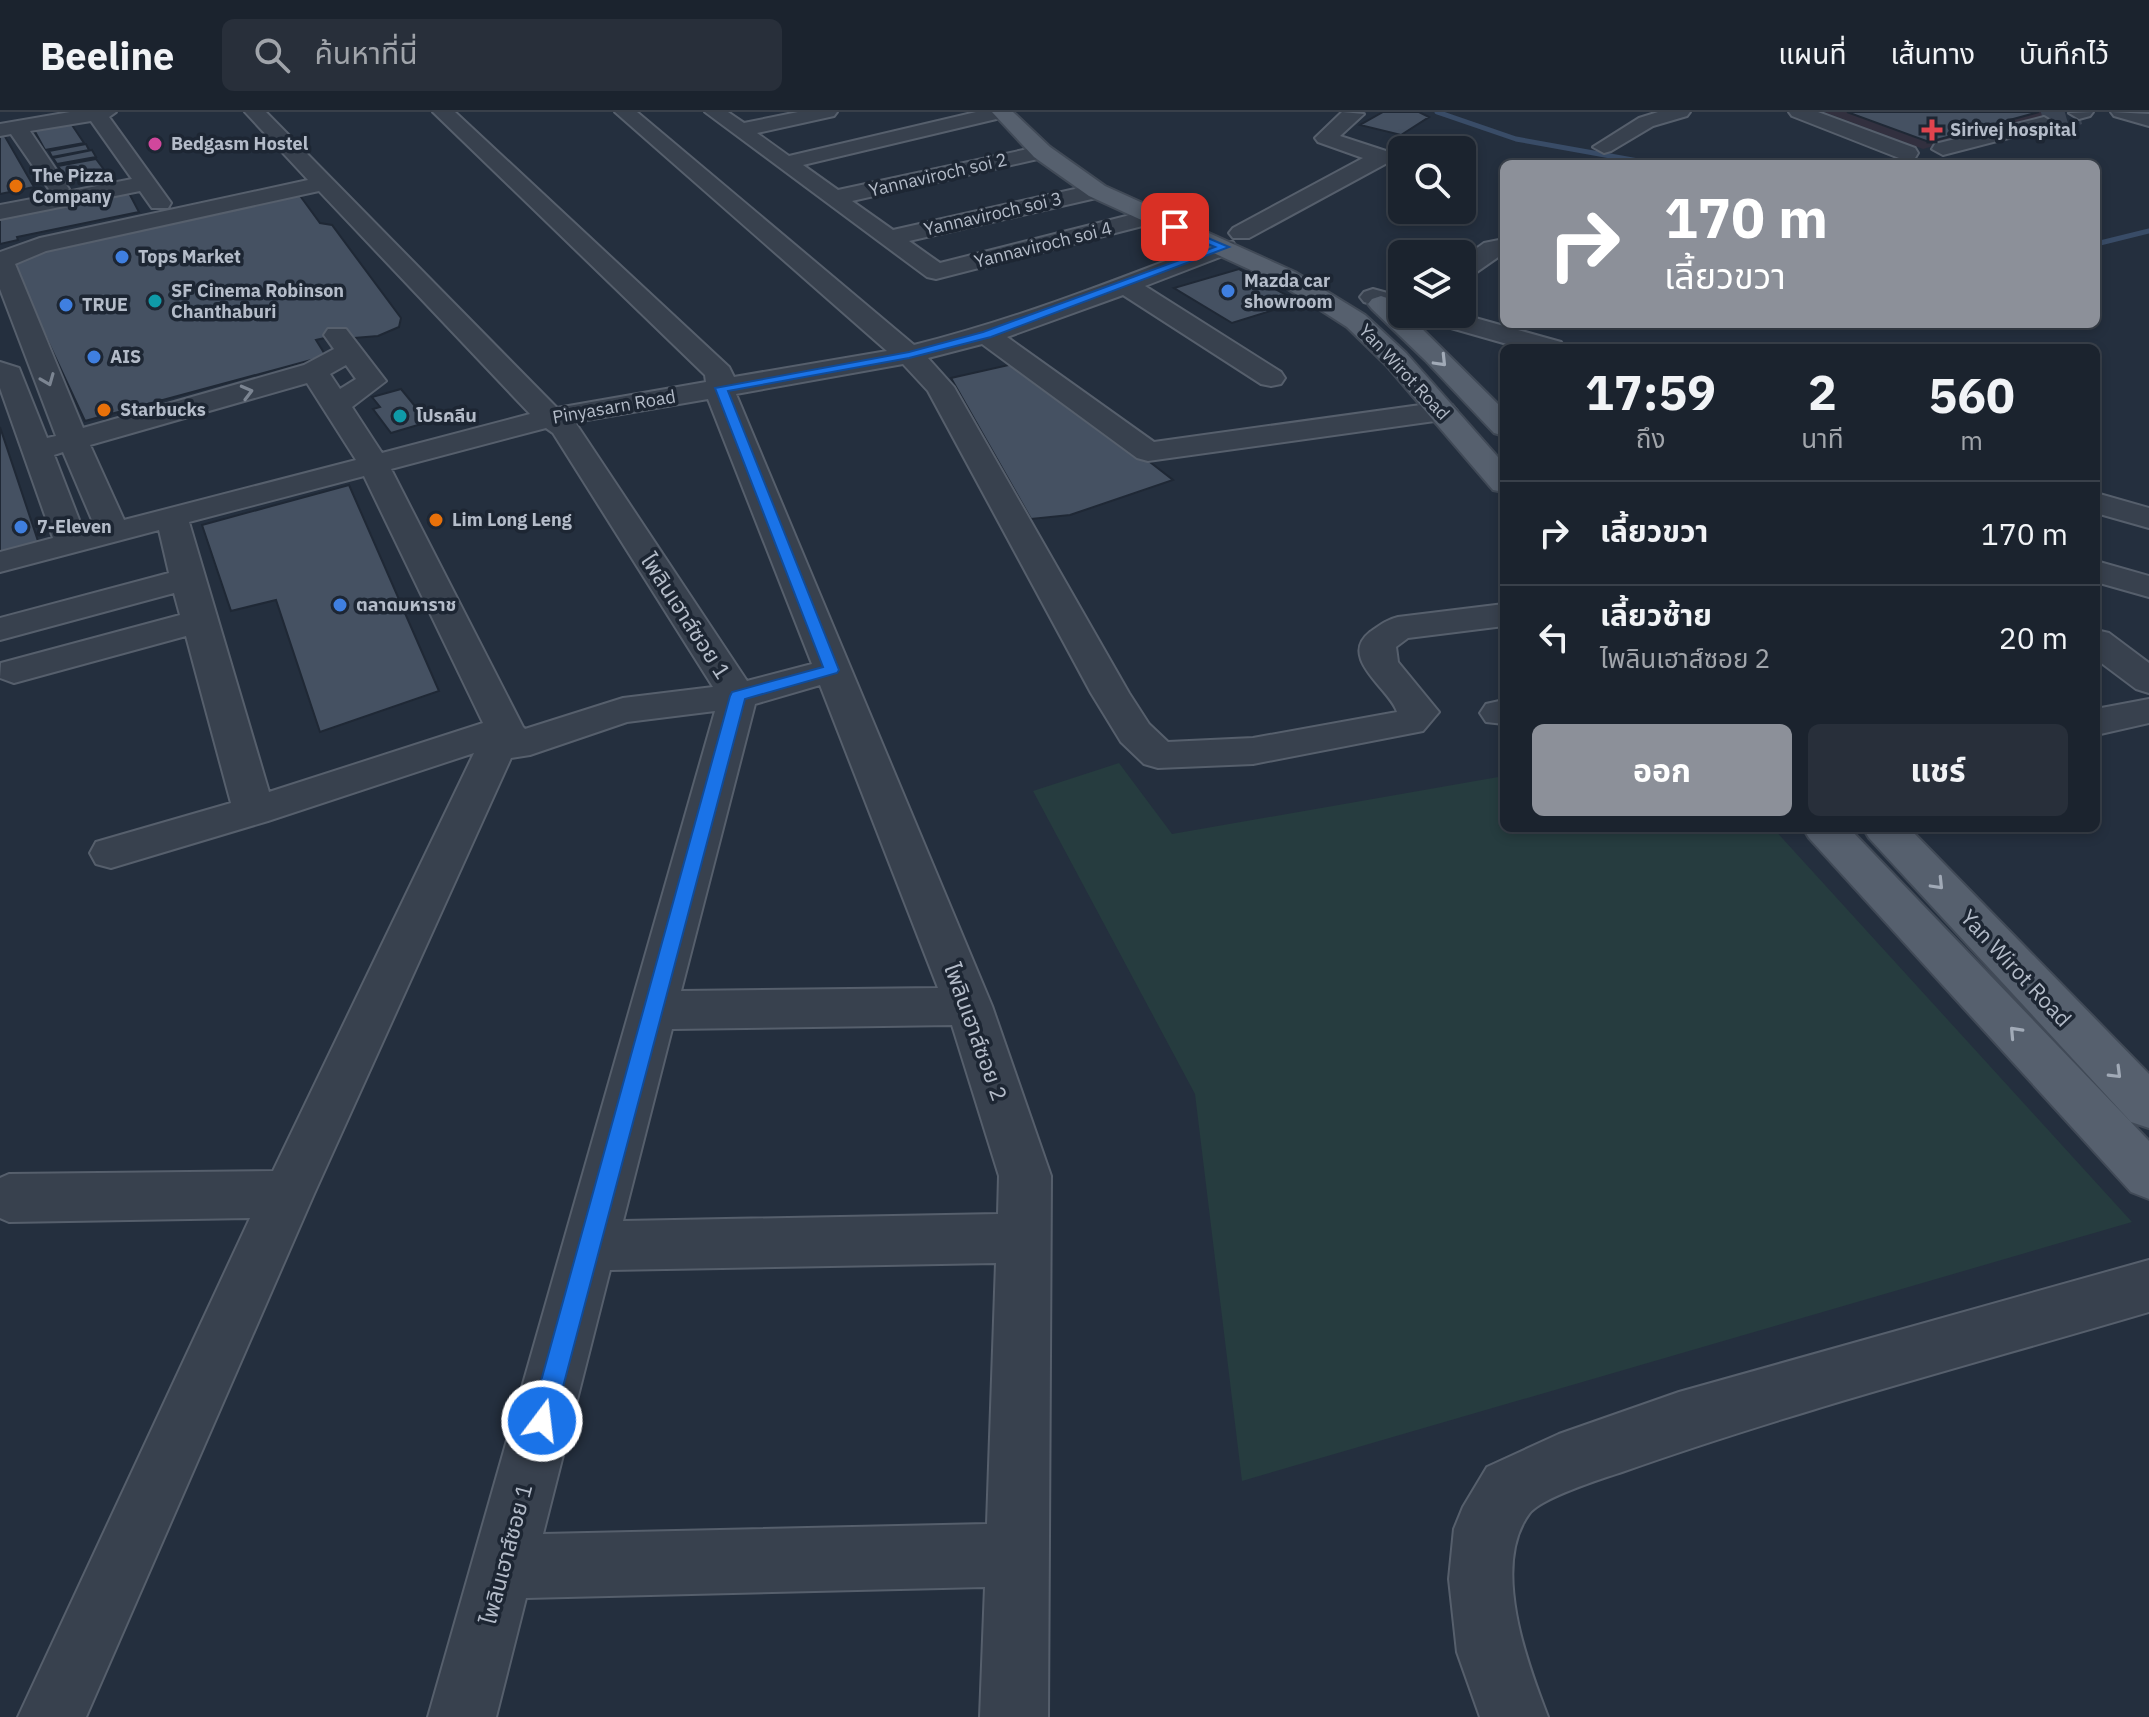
<!DOCTYPE html>
<html lang="th">
<meta charset="utf-8">
<style>
body{margin:0;font-family:"IBM Plex Sans","Noto Sans Thai",sans-serif;background:#282f3a;color:#f1f3f6;height:100vh;display:flex;flex-direction:column;font-size:30px;white-space:nowrap}
*{box-sizing:border-box;margin:0}
p{font-size:26px;color:#a0a4aa}
.icon{flex:none;width:44px;height:44px;fill:none;stroke:currentColor;stroke-width:2;stroke-linecap:round;stroke-linejoin:round}
.map{position:relative;flex:1;overflow:hidden}
.details{position:absolute;left:1500px;top:232px;width:600px;height:488px;display:flex;flex-direction:column;background:#1b232e;border-radius:12px;box-shadow:0 4px 12px #0003,0 0 0 2px #39404a}
.details>*{flex:none}
.banner{position:absolute;left:1500px;top:48px;width:600px;height:168px;border-radius:12px;box-shadow:0 4px 12px #0003,0 0 0 2px #39404a;background:#8c9099;color:#fff;overflow:hidden}
.controls{position:absolute;left:1388px;top:24px;display:grid;gap:16px}
.controls a{display:grid;place-items:center;width:88px;height:88px;border-radius:12px;background:#1b232e;box-shadow:0 4px 12px #0003,0 0 0 2px #39404a;font-size:40px}
.pin{position:absolute;display:grid;place-items:center;width:68px;height:68px;color:#fff;margin:-34px;border-radius:16px;box-shadow:0 4px 12px #0006}
.me{position:absolute;width:88px;margin:-44px;rotate:15deg;stroke-linejoin:round;filter:drop-shadow(0 0 6px #0008)}
.turn{display:flex;align-items:center;gap:28px;height:168px;padding:0 32px;font-size:36px}
.turn .icon{width:104px;height:104px;stroke-width:2.5}
.turn b{display:block;font-size:56px;line-height:68px}
.eta{display:flex;justify-content:space-evenly;align-items:center;height:136px;text-align:center}
.eta b{font-size:48px;font-weight:700;line-height:56px}
.action{display:flex;gap:16px;margin-top:auto;padding:16px 32px}
.action a{flex:1;height:92px;border-radius:12px;background:#8c9099;color:#fff;font-size:32px;font-weight:700;line-height:92px;text-align:center}
.action a+a{background:#282f3a;color:#f1f3f6}
ul{padding:0;list-style:none}
li{display:flex;align-items:center;gap:24px;height:104px;padding:0 32px;border-top:2px solid #39404a}
li div{flex:1}
li b{display:block;font-size:30px}
li em{font-style:normal}
header{display:flex;align-items:center;gap:48px;box-sizing:border-box;height:112px;padding:0 40px;background:#1b232e;border-bottom:2px solid #39404a}
header strong{font-size:38px}
nav{display:flex;gap:44px;margin-inline-start:auto;font-size:28px}
.search{width:560px;height:72px;background:#282f3a;display:flex;align-items:center;gap:20px;box-sizing:border-box;padding:0 28px;border-radius:12px;color:#a0a4aa;font-size:30px}
.map>svg:first-child{display:block}
</style>
<header>
<strong>Beeline</strong>
<div class="search"><svg class="icon" aria-label="search" viewBox="0 0 24 24"><circle cx="10" cy="10" r="6"/><path d="M15 15l6 6"/></svg>ค้นหาที่นี่</div>
<nav><a>แผนที่</a><a>เส้นทาง</a><a>บันทึกไว้</a></nav>
</header>
<div class="map">
<svg width="2149" height="1605" viewBox="0 0 2149 1605">
<rect width="100%" height="100%" fill="#242f3e"/>
<!-- medical -->
<path fill="#32303f" d="M1824 0H2056L1923 37Z"/>
<!-- green -->
<path fill="#263c3f" d="M1119 651 1172 722 1504 664V716H1773L2132 1110 1242 1369 1195 982 1033 679Z"/>
<g fill="none" stroke-linecap="round" stroke-linejoin="round">
<!-- stream -->
<path stroke="#394c67" stroke-width="5" d="M1437 0 1516 27 1655 52
M2096 132 2149 119"/>
</g>
<!-- building -->
<path fill="#455162" stroke="#1f2835" stroke-width="2" d="M1383 0H1419L1429 5 1401 23 1360 13Z
M1847 0H2039L1929 30Z
M70 10 84 31 45 38 33 16Z
M3 21 34 75 0 82V22Z
M86 32 89 38 52 45 49 39Z
M92 38 96 45 57 52 53 46Z
M96 47 105 59 67 67 58 54Z
M129 81 139 100 17 125 18 128 0 132V107Z
M298 81 320 111 332 113 401 206 399 215 378 224 354 226 343 222 316 228 326 244 85 309 11 150 29 140Z
M1239 157 1299 190 1232 211 1174 176Z
M1013 252 1146 347 1173 368 1070 403 1031 407 951 266Z
M401 277 428 310 391 321 373 297 380 295 372 285Z
M0 315 39 432 0 442Z
M349 373 439 579 320 620 276 488 231 499 202 413Z"/>
<g fill="none" stroke-linecap="round" stroke-linejoin="round">
<!-- minor-tunnel -->
<path stroke="#3a4453" stroke-width="23" stroke-dasharray="23 11" stroke-linecap="butt" d="M2044 11 2079 1"/>
<defs>
<path id="minor" d="M70 0H116L109 5 171 91 168 96H152L140 79 0 107V93L53 83 11 22 0 24V12ZM91 9 132 67 67 80 69 77 30 19Z
M245 0H266L557 296 706 270 705 263 433 0H455L729 255 734 265 887 239 615 0H637L914 233C1018 207 1116 168 1215 130H1233L1236 135 1233 140 1145 174 1281 260 1285 266 1281 272 1271 274 1261 272 1123 183 1007 225 1154 330 1442 290 1452 293 1457 299 1452 305 1442 308 1148 349 1137 346 982 232 928 246 954 275 1129 581 1149 612 1168 630 1253 626 1397 600C1391 578 1337 546 1370 520 1380 513 1386 508 1398 505L1504 492V514L1408 526 1396 535 1398 550 1439 600 1423 619 1253 652 1158 656 1144 652 1121 630 1091 581 928 279 903 252 736 282 992 894 1051 1064 1048 1605H980L985 1475 526 1486 496 1605H428L715 599 627 610 530 643 511 646 314 1082 86 1605H18L250 1106 9 1110 0 1106V1066L9 1062 273 1059 474 641 268 709 111 756 96 752 90 741 96 730 231 691 186 524 14 571 0 566 1 551 180 503 174 481 0 528V506L169 461 159 418 0 460V440L53 426 0 276V250L19 256 47 326 56 324 0 177V140L40 126 308 68ZM319 79 530 302 382 341 352 295 386 269 346 217H328L324 223 334 237 304 253 83 316 15 152 46 139ZM346 253 356 267 340 277 330 262ZM307 271 356 348 124 408 90 333ZM708 287 812 552 747 569 575 310ZM546 316 553 321 713 575 623 586 525 617 523 615 391 357ZM63 340 95 415 83 418 54 343ZM364 364 483 611 269 680 189 410ZM820 573 938 876 681 879 755 592ZM952 913 999 1064 998 1102 623 1109 672 917ZM996 1151 987 1412 543 1422 610 1158Z
M705 0H728L744 11 798 0H837L834 4 757 21 789 44 976 0H1012L1009 4 803 53 838 78 1042 34 1053 40 1042 46 852 89 893 118 1097 72 1108 79 1105 84 909 129 940 151 1150 98 1158 100 1162 105 1158 110 936 167 927 165Z
M1342 0 1364 2 1340 24 1389 40 1392 45 1389 50 1249 126H1233L1229 121 1233 116 1363 46 1318 30 1315 26Z
M1658 0H1690L1687 4 1653 14 1611 39 1604 41 1593 35 1639 6Z
M1789 0H1818L1915 36 1918 41 1915 46H1899L1792 4Z
M2093 0 2090 4 2079 7 2069 1Z
M2111 0 2149 2V14L2114 4Z
M2044 5 2054 11 2051 15 1943 43 1932 37 1935 32Z
M1504 127V141L1471 164 1462 166V147L1484 131Z
M1373 177 1402 185V201L1364 190 1360 185 1364 180Z
M1419 202H1461L1561 230 1565 236H1521L1423 208Z
M2096 381 2149 396V416L2096 401Z
M2096 449 2149 464V485L2096 470Z
M2096 518 2109 521 2149 551V581L2136 577 2096 547Z
M2149 587V611L2096 623V597Z
M1504 588V612L1486 610 1480 601 1486 592Z
M2149 1148V1200C1973 1252 1794 1299 1622 1360 1601 1367 1540 1386 1529 1402 1491 1454 1527 1551 1548 1605H1480L1457 1540 1449 1467 1454 1417 1463 1395 1487 1355 1559 1322 1679 1280Z"/>
<path id="major" d="M992 0H1013L1050 35 1105 74 1295 160 1365 203 1406 241 1504 352V380L1493 378 1386 253 1347 215 1277 170 1089 84 1034 45Z
M1381 184 1390 187 1402 197V202H1407L1504 298V324L1494 321 1425 248 1372 197 1368 192 1372 187Z
M1803 716H1849L2149 1029V1087L2131 1080 1809 726Z
M1863 716H1909L2149 962V1016L2131 1010 1869 726Z"/>
</defs>
<!-- minor casing -->
<use href="#minor" stroke="#565f6c" stroke-width="4"/>
<!-- major casing -->
<use href="#major" stroke="#414a57" stroke-width="4"/>
<!-- minor -->
<use href="#minor" fill="#38414e" fill-rule="evenodd"/>
<!-- major -->
<use href="#major" fill="#56606e" fill-rule="evenodd"/>
</g>
<!-- one-way arrows -->
<defs><path id="oneway-chevron" d="M-2-3.5L2.5 0L-2 3.5" fill="none" stroke-width="1.6" stroke-linecap="round" stroke-linejoin="round" transform="scale(2)"/></defs>
<g stroke="#a1aab7">
<use href="#oneway-chevron" transform="translate(1441 249) rotate(46)"/>
<use href="#oneway-chevron" transform="translate(1938 772) rotate(46)"/>
<use href="#oneway-chevron" transform="translate(2015 920) rotate(-133)"/>
<use href="#oneway-chevron" transform="translate(2116 961) rotate(45)"/>
</g>
<g stroke="#7c8592">
<use href="#oneway-chevron" transform="translate(48 268) rotate(68)"/>
<use href="#oneway-chevron" transform="translate(247 280) rotate(-15)"/>
</g>
<!-- route -->
<path fill="#1a73e8" stroke="#114b97" stroke-width="2" d="M1175 112 1229 135 991 225 909 246 728 279 839 558 837 561 745 587 554 1309 550 1318 542 1321 533 1318 530 1309 730 584 732 580 823 555 715 276 909 240 983 220 1215 135 1171 117Z"/>
<!-- markers -->
<path fill="#e0444e" stroke="#1d2633" stroke-width="3" d="M1928 6h8v8h8v8h-8v8h-8v-8h-8v-8h8z"/>
<circle fill="#d1479c" stroke="#1d2633" stroke-width="3" cx="155" cy="32" r="8"/>
<g fill="#e8710a" stroke="#1d2633" stroke-width="3">
<circle cx="16" cy="74" r="8"/>
<circle cx="104" cy="298" r="8"/>
<circle cx="436" cy="408" r="8"/>
</g>
<g fill="#3f7fe0" stroke="#1d2633" stroke-width="3">
<circle cx="122" cy="145" r="8"/>
<circle cx="1228" cy="179" r="8"/>
<circle cx="66" cy="193" r="8"/>
<circle cx="94" cy="245" r="8"/>
<circle cx="21" cy="415" r="8"/>
<circle cx="340" cy="493" r="8"/>
</g>
<g fill="#0f9aa8" stroke="#1d2633" stroke-width="3">
<circle cx="155" cy="189" r="8"/>
<circle cx="400" cy="304" r="8"/>
</g>
<g text-anchor="middle" stroke-width="7" stroke-linejoin="round" paint-order="stroke">
<!-- far-poi labels -->
<g font-size="18" font-weight="bold" fill="#b4bcc9" stroke="#1d2633" text-anchor="start">
<text x="1950" y="24">Sirivej hospital</text>
<text x="171" y="38">Bedgasm Hostel</text>
<text x="32" y="70">The Pizza<tspan x="32" dy="21">Company</tspan></text>
<text x="138" y="151">Tops Market</text>
<text x="1244" y="175">Mazda car<tspan x="1244" dy="21">showroom</tspan></text>
<text x="171" y="185">SF Cinema Robinson<tspan x="171" dy="21">Chanthaburi</tspan></text>
<text x="82" y="199">TRUE</text>
<text x="110" y="251">AIS</text>
<text x="120" y="304">Starbucks</text>
<text x="416" y="310">โปรคลีน</text>
<text x="452" y="414">Lim Long Leng</text>
<text x="37" y="421">7-Eleven</text>
<text x="356" y="499">ตลาดมหาราช</text>
</g>
<!-- far-street labels -->
<g font-size="18" fill="#b4bcc9" stroke="#1d2633">
<text transform="translate(938 63) rotate(-13)" y="6">Yannaviroch soi 2</text>
<text transform="translate(993 102) rotate(-13)" y="6">Yannaviroch soi 3</text>
<text transform="translate(1043 133) rotate(-14)" y="6">Yannaviroch soi 4</text>
<text transform="translate(1404 260) rotate(47)" y="6">Yan Wirot Road</text>
<text transform="translate(614 295) rotate(-10)" y="6">Pinyasarn Road</text>
</g>
<!-- street labels -->
<g font-size="22" fill="#b4bcc9" stroke="#1d2633">
<text transform="translate(686 504) rotate(57)" y="8">ไพลินเฮาส์ซอย 1</text>
<text transform="translate(2016 856) rotate(47)" y="8">Yan Wirot Road</text>
<text transform="translate(976 920) rotate(70)" y="8">ไพลินเฮาส์ซอย 2</text>
<text transform="translate(506 1442) rotate(-75)" y="8">ไพลินเฮาส์ซอย 1</text>
</g>
</g>
</svg>
<div class="controls">
<a><svg class="icon" aria-label="search" viewBox="0 0 24 24"><circle cx="10" cy="10" r="6"/><path d="M15 15l6 6"/></svg></a>
<a><svg class="icon" aria-label="layers" viewBox="0 0 24 24"><path d="M12 4l9 5-9 5-9-5zM3 14l9 5 9-5"/></svg></a>
</div>
<div class="pin" style="left:1175px;top:115px;background:#d93025"><svg class="icon" aria-label="arrive" viewBox="0 0 24 24"><path d="M6 21V4h12l-3 4 3 4H6"/></svg></div>
<svg class="me" style="left:542px;top:1309px" viewBox="-20 -20 40 40"><circle r="17" fill="#1a73e8" stroke="#fff" stroke-width="3"/><path d="M0-11L8 9 0 5-8 9z" fill="#fff"/></svg>
<div class="banner">
<div class="turn"><svg class="icon" aria-label="right" viewBox="0 0 24 24"><path d="M7 20v-9h11M14 6l5 5-5 5"/></svg><div><b>170 m</b>เลี้ยวขวา</div></div>
</div>
<section class="details">
<div class="eta">
<div><b>17:59</b><p>ถึง</p></div>
<div><b>2</b><p>นาที</p></div>
<div><b>560</b><p>m</p></div>
</div>
<ul>
<li><svg class="icon" aria-label="right" viewBox="0 0 24 24"><path d="M7 20v-9h11M14 6l5 5-5 5"/></svg><div><b>เลี้ยวขวา</b></div><em>170 m</em></li>
<li><svg class="icon" aria-label="left" viewBox="0 0 24 24"><path d="M17 20v-9H6M10 6l-5 5 5 5"/></svg><div><b>เลี้ยวซ้าย</b><p>ไพลินเฮาส์ซอย 2</p></div><em>20 m</em></li>
</ul>
<div class="action"><a>ออก</a><a>แชร์</a></div>
</section>
</div>
